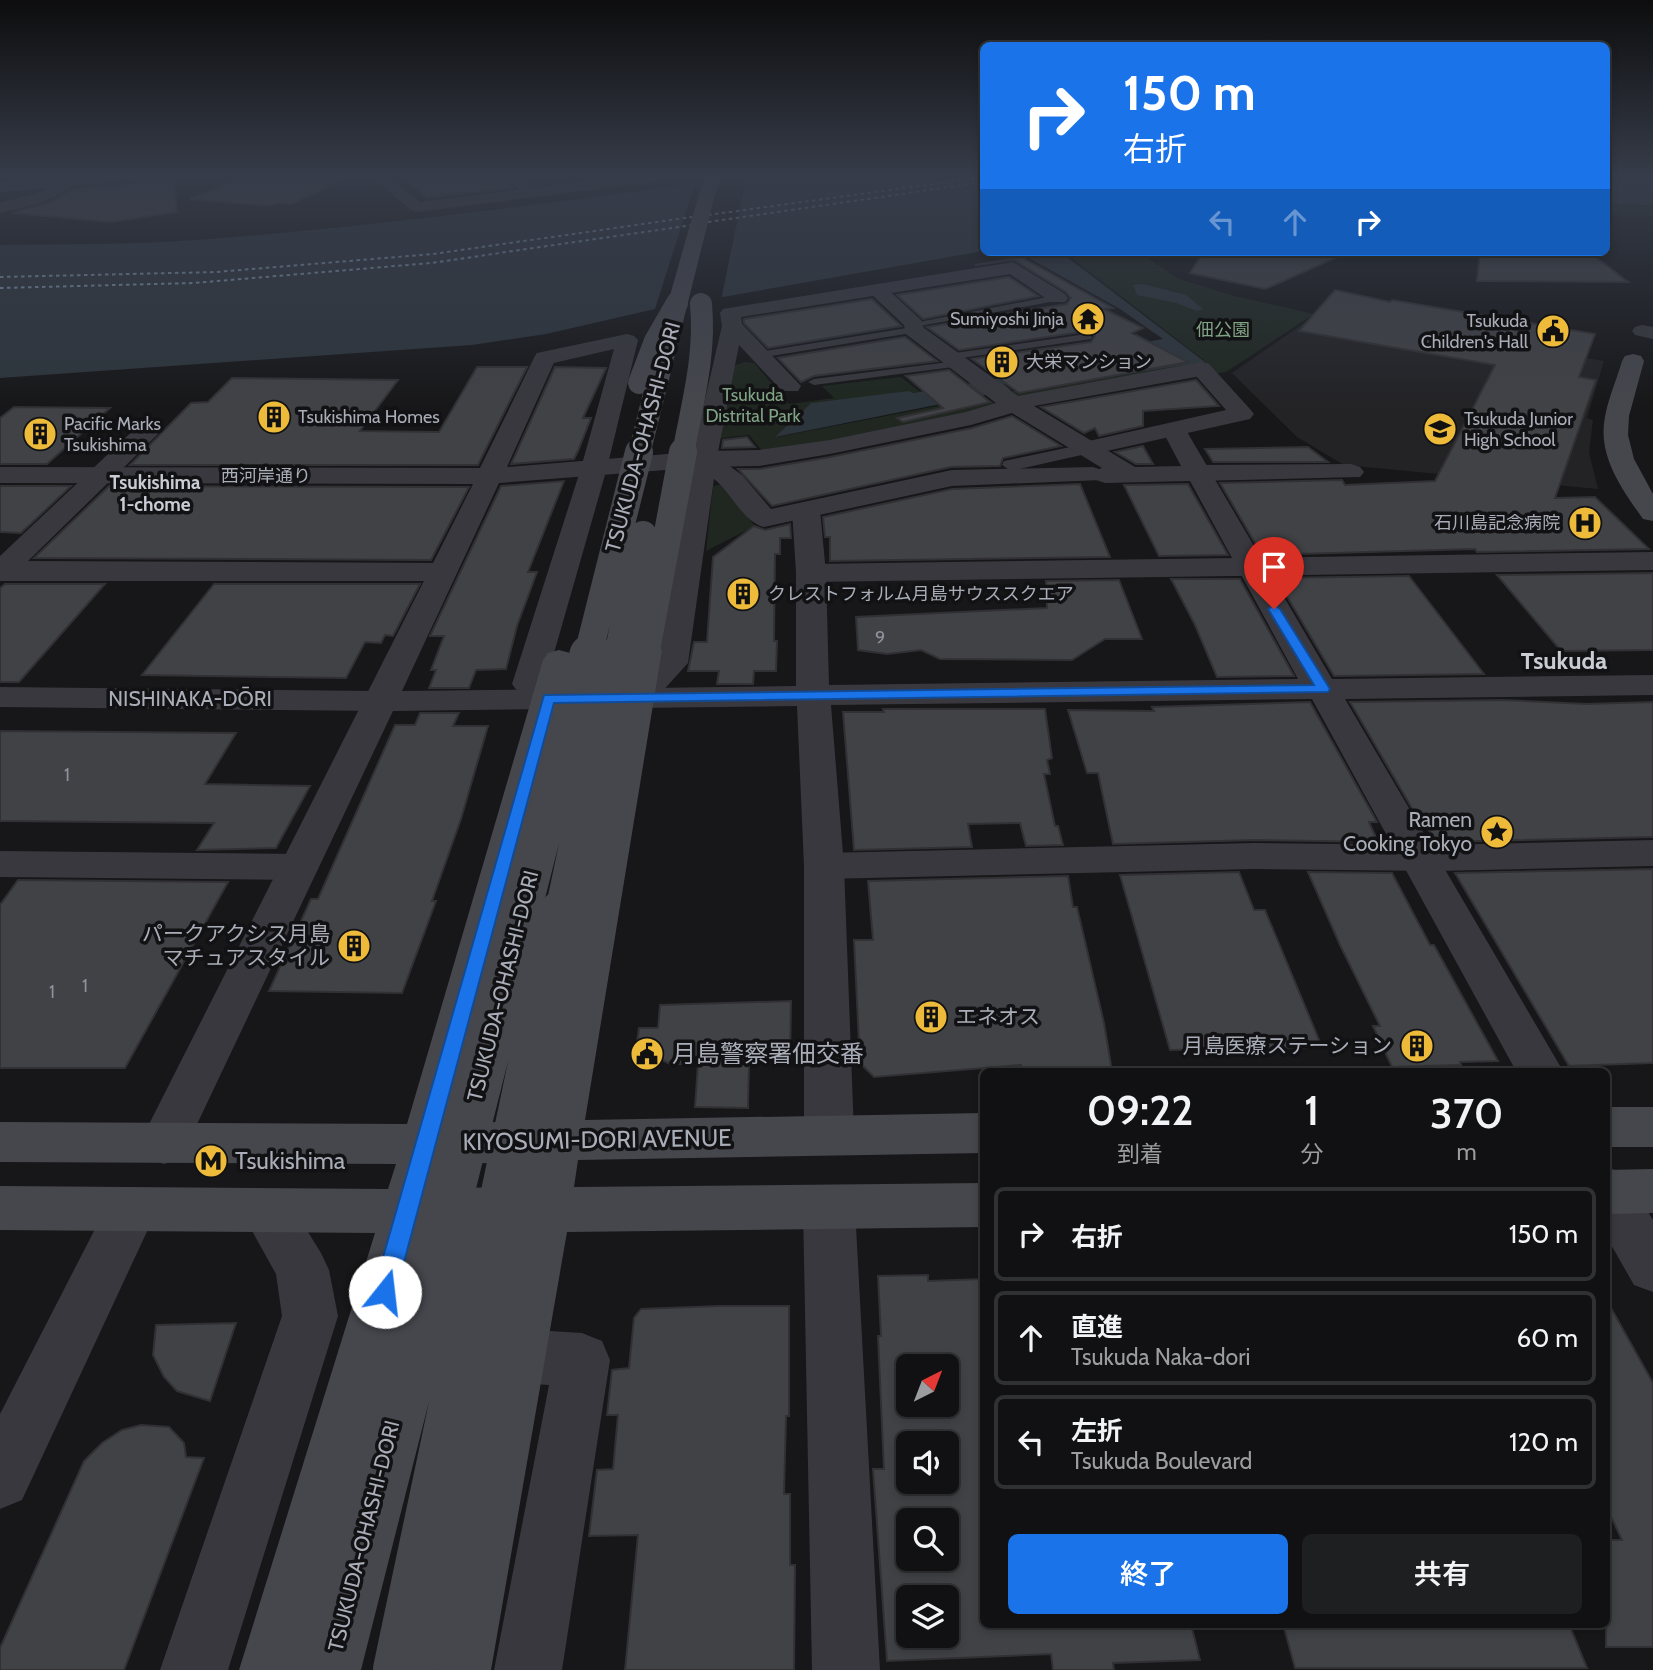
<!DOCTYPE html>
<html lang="ja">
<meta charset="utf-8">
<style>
body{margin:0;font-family:Cabin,"Noto Sans JP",sans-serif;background:#1e1f21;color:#f1f3f6;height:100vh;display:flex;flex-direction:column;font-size:26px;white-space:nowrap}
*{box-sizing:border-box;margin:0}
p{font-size:23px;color:#9c9da0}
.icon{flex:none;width:38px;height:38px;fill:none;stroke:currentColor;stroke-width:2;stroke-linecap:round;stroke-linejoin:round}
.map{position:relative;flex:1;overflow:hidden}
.details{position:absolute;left:980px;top:1068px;width:630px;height:560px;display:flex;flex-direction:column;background:#111113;border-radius:10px;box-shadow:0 4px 10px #0003,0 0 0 2px #303133}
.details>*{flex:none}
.banner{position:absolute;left:980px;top:42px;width:630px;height:214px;border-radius:10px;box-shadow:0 4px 10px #0003,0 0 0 2px #303133;background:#1a73e8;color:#fff;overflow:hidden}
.needle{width:46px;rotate:42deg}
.tools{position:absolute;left:896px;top:1354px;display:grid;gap:14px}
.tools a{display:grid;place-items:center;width:63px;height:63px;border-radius:10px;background:#111113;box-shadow:0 4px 10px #0003,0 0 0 2px #303133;font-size:35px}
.pin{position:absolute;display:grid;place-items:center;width:60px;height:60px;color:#fff;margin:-72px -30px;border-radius:50% 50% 50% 0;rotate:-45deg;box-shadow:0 0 7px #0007}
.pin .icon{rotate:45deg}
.me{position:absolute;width:77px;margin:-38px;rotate:16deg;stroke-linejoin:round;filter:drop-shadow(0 0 5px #0008)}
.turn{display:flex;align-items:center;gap:24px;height:147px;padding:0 28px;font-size:32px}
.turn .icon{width:91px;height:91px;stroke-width:2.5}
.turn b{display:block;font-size:49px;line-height:60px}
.lanes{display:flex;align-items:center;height:66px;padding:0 28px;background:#0003;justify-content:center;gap:35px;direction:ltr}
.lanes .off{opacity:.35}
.eta{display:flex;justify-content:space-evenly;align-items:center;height:119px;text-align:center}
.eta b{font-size:42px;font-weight:600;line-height:49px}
.primary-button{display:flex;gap:14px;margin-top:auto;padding:14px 28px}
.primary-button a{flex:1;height:80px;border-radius:10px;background:#1a73e8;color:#fff;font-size:28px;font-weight:600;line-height:80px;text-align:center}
.primary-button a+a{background:#1e1f21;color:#f1f3f6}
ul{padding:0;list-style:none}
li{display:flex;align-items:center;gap:21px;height:94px;margin:0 14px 10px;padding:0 14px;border:4px solid #303133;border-radius:10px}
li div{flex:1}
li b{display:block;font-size:26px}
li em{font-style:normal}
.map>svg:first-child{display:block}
</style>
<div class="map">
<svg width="1653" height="1670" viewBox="0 0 1653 1670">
<rect width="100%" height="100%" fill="#171719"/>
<!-- built -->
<path fill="#232326" d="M1323 314 1604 361 1587 418 1593 420 1589 452 1598 489 1344 465 1297 437 1232 373 1310 319Z"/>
<!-- green -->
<path fill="#1f2720" d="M1606 205 1653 206V216L1607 215Z
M1064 252H1156L1149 259 1179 279 1234 296 1314 314 1226 372 1019 401 1004 392 1205 361Z
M744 362 754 363 789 404 834 398 822 386 901 377 920 392 811 403 777 437 984 397 998 405 880 433 762 451 749 435 714 439 733 366Z
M722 484 755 526 706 551 713 486Z"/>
<!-- water -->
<path fill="#2d353c" d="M776 174H983V251L655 309 546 334 472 345 0 378V245C65 244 131 245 196 240 390 226 583 198 776 174Z
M1607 174H1653V205L1607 204Z
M1024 252 1063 254 1205 362 1071 382 1063 377 1004 384 1011 390 775 437 811 403 909 391 913 393 1013 376 1125 346 1163 339 1120 309 1029 258 1033 257 1032 255Z
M1143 284 1186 295 1203 309 1197 311 1176 303 1137 295 1133 285Z"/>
<!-- pier -->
<path fill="#171719" d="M747 174 721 300 654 312 696 180Z"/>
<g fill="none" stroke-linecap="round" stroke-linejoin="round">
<!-- ferry -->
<path stroke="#8199b2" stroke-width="2" stroke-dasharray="3.5 3.5" stroke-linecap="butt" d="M708 215 984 177
M708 222 984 182
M0 277 216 272 433 254 692 217
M0 288 194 283 431 263 692 225"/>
</g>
<!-- building -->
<path fill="#414246" stroke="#313135" stroke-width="2" fill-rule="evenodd" d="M163 174H174L177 212 111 222 12 213 51 202 72 189 153 182Z
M265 174 283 175 356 174 291 204 279 203 269 206 190 199 245 176 257 177Z
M398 174H497L513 188 427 198Z
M1203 252H1349L1265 289 1190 273Z
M1480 252H1589L1628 282 1477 281Z
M1021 257 1113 308 1104 309 1143 328 1132 333 1188 362 1019 393 972 359 1091 342 1095 336 1087 331 959 350 927 327 1067 304 1071 298 1066 292 1014 260 975 265Z
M1009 277 1038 296 923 319 897 295Z
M1335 290 1390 302 1392 300 1595 334 1579 377 1596 380 1555 498 1595 497 1649 549 1477 552 1475 549 1262 555 1220 483 1342 480 1345 485 1435 481 1495 365 1299 331Z
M872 299 901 326 768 348 744 323V319Z
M905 337 937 361 814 376 801 382 778 358Z
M477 367H527L478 465H130L191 403 208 402 232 378 398 380 360 431 439 432Z
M555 367 606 368 583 418H591L578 451 574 459 511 464Z
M949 370 990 402 903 422 897 418 943 408 906 376Z
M1196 380 1219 406 1143 411V426L1099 436 1095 428 1084 433 1041 407Z
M14 407 110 408 47 464H0V418Z
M1012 416 1061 446 1003 458 1000 466 951 467 772 506 738 469H759L830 457 972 428Z
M747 437 755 447 722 448 723 440Z
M1143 446 1153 464H1136L1115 452Z
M1308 447 1328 462H1213L1205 449Z
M564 481 528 572H537L517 626 506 669 476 670 469 688H429L436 670H431L444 636H430L501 486Z
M1080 484 1110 557 830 561V537H825L823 517 952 489Z
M1188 484 1228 555 1159 556 1124 485Z
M0 486H71L21 533 0 532Z
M109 486 469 487 431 560 34 558Z
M790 524 791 538H780V554H775L774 641H777L776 671H754L753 684H717L719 671H688L694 642H707L713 557 754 526 765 530Z
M1653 573V650L1561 651 1497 575Z
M1409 576 1484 674 1334 676 1276 578Z
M1171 579H1240L1294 676 1217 677 1195 625Z
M1119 580 1142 639H1105L1072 660 940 659 921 650 887 654 858 650 856 617 1047 608 1046 581Z
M5 584H105L19 682H0V588Z
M214 584H420L393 636 385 635 381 643 365 642 346 678 142 675Z
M1503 700 1586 704 1653 702V837L1436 842 1424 822H1420L1350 702Z
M1310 702 1377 822H1369L1378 842 1255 840 1113 844 1098 773H1087L1068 710 1154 711 1152 707Z
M883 709H1045L1052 758 1047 760 1050 774H1044L1055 826H1058L1063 845 1026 846 1020 823 968 824 972 847 854 850 843 712H884Z
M420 713H459L453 726H488L461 819 432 901H436L402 993 269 991 311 899H318L395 725H415Z
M0 731 236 733 205 784 310 786 276 848 197 850 214 823 0 821Z
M1653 869V1063L1569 1066 1455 873Z
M1239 872 1254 910H1265L1322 1047 1170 1050 1120 875Z
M1308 872 1392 873 1430 945H1434L1498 1061 1460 1062 1461 1065 1392 1067 1373 1026H1380L1340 945Z
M1068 876 1073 907H1077L1104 1023 1112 1071H1022L1021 1065 874 1077 860 1063 854 940H873L868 881Z
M18 880 228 882 125 1068H0V905Z
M791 1001 790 1062 749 1063 748 1108 695 1107 698 1064H670L657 1057 652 1062 636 1050 639 1028H658L660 1005Z
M928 1275V1281L984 1279V1624H1191L1200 1660 1113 1663 1114 1670H1053L1051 1654 887 1661 873 1469H884L878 1336H881L878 1276ZM908 1367H947V1405H908ZM908 1444H947V1482H908ZM908 1521H947V1559H908ZM908 1598H947V1636H908Z
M1606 1299 1653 1383V1647H1606V1540H1622L1606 1506Z
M718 1306H789V1416H786L784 1494H790V1565H795L794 1670H625L638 1535 589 1536 597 1470 613 1469 618 1415H607L612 1370 629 1368 634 1318 641 1309Z
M236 1323 210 1401 177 1391 164 1377 153 1355 156 1325Z
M141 1425 169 1427 184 1443 186 1457 204 1458 124 1670H0V1648L84 1461 102 1443 122 1430Z
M1283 1624H1569L1587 1668H1295Z"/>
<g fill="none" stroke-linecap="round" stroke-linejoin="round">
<!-- service -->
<path fill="#38383e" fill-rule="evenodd" d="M1058 295 1063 298 1061 300 914 327 909 324Z
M913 327 918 330 917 332 759 358 754 355 759 352Z
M1087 334 1092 337 1091 339 948 360 943 357 948 354Z
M957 361 962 364 961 366 814 385 808 382 814 379Z"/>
<!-- pedestrian -->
<path fill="#38383e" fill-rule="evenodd" d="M1089 443 1095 444 1098 448 1095 452 1011 471 1002 465 1004 461Z"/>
<!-- minor -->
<path fill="#38383e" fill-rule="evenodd" d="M499 174H517L541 192 539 195H527Z
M66 178 74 183C57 202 24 207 0 213V203L40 192Z
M1013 262 1065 294 1068 298 1065 302H1051L1010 274 741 317 742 324 801 386 798 391H782L739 345 717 457 742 475 771 509 952 470 1093 467 1102 470 1106 475 1102 480 952 486 764 527C743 522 731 492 714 479L688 663 650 705 638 708 626 705 621 698 656 660 691 459 722 326 720 313 723 309Z
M1642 325 1653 327V339L1635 335 1632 331 1635 327Z
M627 334 634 336 638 340 607 468 546 681 565 698 560 705C540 710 524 701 512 684L581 468 614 349 545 365 537 363 534 358 537 353Z
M1201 362 1209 364 1250 409 1254 414 1250 419 1089 455 1080 453 1077 448 1080 443 1226 410 1190 369 1193 364Z
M149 422 158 424 161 429 158 434 28 561 442 563 452 566 457 572 452 578 442 581H0V556L140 424Z
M1351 464 1360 467 1364 472 1360 477 1197 481 1188 478 1184 473 1188 468 1197 465Z
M1653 552V570L811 582 801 579 796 573 801 567 811 564Z
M0 687 379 691 391 694 396 701 391 708 379 711 0 707Z
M1653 840V866L1438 871 1255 869 824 879 810 875 804 866 810 857 824 853 1255 843 1438 845Z
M0 851 299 854 313 858 319 867 313 876 299 880 0 877Z
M267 1189 285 1195 321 1253 329 1270 338 1316 228 1670H160L282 1316 276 1274 241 1211 249 1195Z
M518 1329 582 1333 602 1341 610 1360 562 1670H494L549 1385 518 1383 498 1375 490 1356 498 1337Z"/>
<!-- tertiary -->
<path fill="#38383e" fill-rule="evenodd" d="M102 174H161L153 179 0 192V182Z
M368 174H385L420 202 642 174H684L676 179 417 212 411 210Z
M877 284 884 286 921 320 924 328 1018 396 1201 362 1209 364 1212 369 1209 374 1201 376 1034 406 1135 467 1181 466 1162 430 1165 425 1174 423 1183 425 1332 679 1653 675V695L1345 699 1563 1071H1516L1312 699 831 705 844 866 854 1134 846 1148 829 1154 812 1148 804 1134V866L797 706 393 711 181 1158 164 1164 147 1158 139 1144 473 484 0 483V467L480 468 534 358 537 353H553L556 358 507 467 704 451 759 450 830 440 966 412 996 403 906 334 904 325 867 290ZM1012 413 1102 468 1096 470 1092 475 1096 480 1105 483 1190 481 1298 679 829 685 826 573 820 510 816 504 806 502 796 504 792 510 796 573V686L402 691 499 483 704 467 759 466 830 454 971 425Z
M1606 1167 1624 1173 1653 1220V1292L1634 1285 1606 1236Z
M829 1186 847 1192 855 1208 880 1670H812L803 1208 811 1192Z
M131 1188 149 1194 157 1210 22 1500 0 1509V1414L113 1194Z"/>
<!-- secondary -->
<path fill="#46474d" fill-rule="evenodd" d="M708 174H723L716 190 673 362 670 367H654L651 362 700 190Z
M1633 354 1641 356 1644 361 1629 416 1628 435 1634 459 1653 494V521L1643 519C1624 492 1600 460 1604 424 1606 403 1616 382 1622 361L1625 356Z
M646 640 657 643 662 650 585 1120 984 1113V1153L578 1160 574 1187 984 1183V1227L567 1232 491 1670H423L514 1232 428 1233 307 1670H239L375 1233 0 1230V1186L388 1189 396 1164 0 1162V1122L407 1124 543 660 548 653 559 650 570 653 575 660 456 1123 536 1121 630 650 635 643ZM528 1162 523 1187 439 1188 446 1164Z
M1606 1107H1653V1147H1606Z
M1653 1169V1213L1606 1214V1170Z"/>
<!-- secondary-bridge-far4 -->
<path stroke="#46474d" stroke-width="22" d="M639 383 655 341 677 303
M639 454 662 362
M683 454C692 404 706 355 701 304"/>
<!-- secondary-bridge-far3 -->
<path stroke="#46474d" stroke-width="28" d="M646 650 683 452
M588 655 639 452
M618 655 643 535"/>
<!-- secondary-bridge-far2 -->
<path stroke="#46474d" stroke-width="37" d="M522 914 588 654
M563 914 618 654"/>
<!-- secondary-bridge-far1 -->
<path stroke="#46474d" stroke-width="46" d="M438 1245 522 912
M493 1245 563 912"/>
<!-- secondary-bridge -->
<path stroke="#46474d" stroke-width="60" d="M330 1670 438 1244
M403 1670 493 1244"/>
</g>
<!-- sky -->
<linearGradient id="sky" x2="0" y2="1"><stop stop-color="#0d0d0e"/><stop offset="0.43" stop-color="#363c49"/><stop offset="1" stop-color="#363c49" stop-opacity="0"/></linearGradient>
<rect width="1653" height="407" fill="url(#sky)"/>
<!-- route -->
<path fill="#1a73e8" stroke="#114b97" stroke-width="2" d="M1274 605 1280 609 1330 689 1328 692 554 703 396 1292 393 1299 385 1302 377 1299 373 1292 544 695 1314 685 1268 609Z"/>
<!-- icons -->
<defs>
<symbol id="temple-disc" viewBox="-11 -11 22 22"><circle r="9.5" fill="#edba3a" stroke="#121214"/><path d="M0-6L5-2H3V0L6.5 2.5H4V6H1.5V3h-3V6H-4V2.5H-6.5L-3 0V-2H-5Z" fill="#111"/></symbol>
<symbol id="civic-disc" viewBox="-11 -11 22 22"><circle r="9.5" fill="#edba3a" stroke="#121214"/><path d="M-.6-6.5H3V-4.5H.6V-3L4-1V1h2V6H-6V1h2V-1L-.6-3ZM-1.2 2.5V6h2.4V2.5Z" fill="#111"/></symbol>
<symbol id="building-disc" viewBox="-11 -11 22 22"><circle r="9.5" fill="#edba3a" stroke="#121214"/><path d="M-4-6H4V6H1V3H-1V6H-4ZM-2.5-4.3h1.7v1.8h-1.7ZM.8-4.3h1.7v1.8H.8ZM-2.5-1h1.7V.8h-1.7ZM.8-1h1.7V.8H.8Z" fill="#111"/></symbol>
<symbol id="school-disc" viewBox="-11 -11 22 22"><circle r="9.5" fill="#edba3a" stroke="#121214"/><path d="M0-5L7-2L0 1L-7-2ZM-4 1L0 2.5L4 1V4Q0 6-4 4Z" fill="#111"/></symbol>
<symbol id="hospital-disc" viewBox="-11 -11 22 22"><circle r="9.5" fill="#edba3a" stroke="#121214"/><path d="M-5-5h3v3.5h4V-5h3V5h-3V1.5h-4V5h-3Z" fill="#111"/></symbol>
<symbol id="sight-disc" viewBox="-11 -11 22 22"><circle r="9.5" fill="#edba3a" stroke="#121214"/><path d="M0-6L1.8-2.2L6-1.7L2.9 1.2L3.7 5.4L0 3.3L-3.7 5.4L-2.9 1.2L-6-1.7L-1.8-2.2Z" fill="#111"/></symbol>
<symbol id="metro-disc" viewBox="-11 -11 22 22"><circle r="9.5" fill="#edba3a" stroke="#121214"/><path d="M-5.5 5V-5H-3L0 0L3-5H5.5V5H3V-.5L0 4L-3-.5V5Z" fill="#111"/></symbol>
</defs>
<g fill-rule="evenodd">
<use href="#temple-disc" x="1069" y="300" width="38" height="38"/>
<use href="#civic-disc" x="1534" y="312" width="38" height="38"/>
<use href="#building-disc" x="983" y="343" width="38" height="38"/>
<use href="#building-disc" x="255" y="398" width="38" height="38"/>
<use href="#school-disc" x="1421" y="410" width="38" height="38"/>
<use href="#building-disc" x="21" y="415" width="38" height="38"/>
<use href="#hospital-disc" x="1566" y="504" width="38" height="38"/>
<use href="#building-disc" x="724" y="575" width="38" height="38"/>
<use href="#sight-disc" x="1478" y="813" width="38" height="38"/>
<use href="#building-disc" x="335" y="927" width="38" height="38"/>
<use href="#building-disc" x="912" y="998" width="38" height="38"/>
<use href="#building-disc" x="1398" y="1027" width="38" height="38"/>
<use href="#civic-disc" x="628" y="1035" width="38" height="38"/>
<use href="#metro-disc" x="192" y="1142" width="38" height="38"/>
</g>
<g text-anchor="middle" stroke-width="7" stroke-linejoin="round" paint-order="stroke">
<!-- far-poi labels -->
<g font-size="18" fill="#a9adb8" stroke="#121214" text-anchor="start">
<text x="1064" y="325" text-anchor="end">Sumiyoshi Jinja</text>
<text x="1528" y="327" text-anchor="end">Tsukuda<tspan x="1528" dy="21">Children's Hall</tspan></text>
<text x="1026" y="368">大栄マンション</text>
<text x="298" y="423">Tsukishima Homes</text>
<text x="1464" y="425">Tsukuda Junior<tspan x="1464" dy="21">High School</tspan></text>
<text x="64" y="430">Pacific Marks<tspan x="64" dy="21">Tsukishima</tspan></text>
<text x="1560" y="529" text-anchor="end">石川島記念病院</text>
<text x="768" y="600">クレストフォルム月島サウススクエア</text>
</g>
<!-- far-park labels -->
<g font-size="18" fill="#81a385" stroke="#121214">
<text x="1223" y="336">佃公園</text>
<text x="753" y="401">Tsukuda<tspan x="753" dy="21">Distrital Park</tspan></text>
</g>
<!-- far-street labels -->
<g font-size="18" fill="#a9adb8" stroke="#121214">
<text x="266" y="482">西河岸通り</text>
</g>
<!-- number labels -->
<g font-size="18" fill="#8f929c">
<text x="880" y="644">9</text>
<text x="67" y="781">1</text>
<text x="85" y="992">1</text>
<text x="52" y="998">1</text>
</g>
<!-- far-neighbourhood labels -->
<g font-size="19" font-weight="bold" fill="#caccd4" stroke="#121214">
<text x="155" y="489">Tsukishima<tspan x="155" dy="22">1-chome</tspan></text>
</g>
<!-- street labels -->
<g font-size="21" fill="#a9adb8" stroke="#121214">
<text transform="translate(643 437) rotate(-75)" y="7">TSUKUDA-OHASHI-DORI</text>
<text x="190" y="706">NISHINAKA-DŌRI</text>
<text transform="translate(503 986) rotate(-76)" y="7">TSUKUDA-OHASHI-DORI</text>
<text transform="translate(364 1536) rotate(-76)" y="7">TSUKUDA-OHASHI-DORI</text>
</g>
<!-- poi labels -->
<g font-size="21" fill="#a9adb8" stroke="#121214" text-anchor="end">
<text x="1472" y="827">Ramen<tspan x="1472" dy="24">Cooking Tokyo</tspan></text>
<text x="330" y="941">パークアクシス月島<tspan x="330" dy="24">マチュアスタイル</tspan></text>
<text x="956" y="1024" text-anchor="start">エネオス</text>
<text x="1392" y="1053">月島医療ステーション</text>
</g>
<!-- quarter labels -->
<g font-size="24" font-weight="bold" fill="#caccd4" stroke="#121214">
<text x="1564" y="669">Tsukuda</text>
</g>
<!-- near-poi labels -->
<g font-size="24" fill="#a9adb8" stroke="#121214" text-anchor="start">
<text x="672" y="1062">月島警察署佃交番</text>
<text x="235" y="1169">Tsukishima</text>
</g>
<!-- near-street labels -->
<g font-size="24" fill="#a9adb8" stroke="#121214">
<text transform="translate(597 1140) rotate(-1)" y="8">KIYOSUMI-DORI AVENUE</text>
</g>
</g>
</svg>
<div class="tools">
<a><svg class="needle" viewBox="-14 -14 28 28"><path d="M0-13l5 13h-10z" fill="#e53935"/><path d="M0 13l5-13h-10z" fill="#9c9da0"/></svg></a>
<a><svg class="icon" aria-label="sound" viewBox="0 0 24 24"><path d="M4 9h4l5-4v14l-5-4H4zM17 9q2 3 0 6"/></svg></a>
<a><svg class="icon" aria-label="search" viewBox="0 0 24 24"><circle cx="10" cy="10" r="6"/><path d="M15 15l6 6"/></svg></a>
<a><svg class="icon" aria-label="layers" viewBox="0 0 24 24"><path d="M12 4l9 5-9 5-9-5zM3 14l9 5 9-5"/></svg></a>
</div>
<div class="pin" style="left:1274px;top:609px;background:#d93025"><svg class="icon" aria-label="arrive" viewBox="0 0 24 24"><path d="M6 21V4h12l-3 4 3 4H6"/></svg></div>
<svg class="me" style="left:385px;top:1292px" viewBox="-20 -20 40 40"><circle r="19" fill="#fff"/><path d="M0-13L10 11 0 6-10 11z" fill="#1a73e8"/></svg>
<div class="banner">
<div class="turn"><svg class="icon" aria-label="right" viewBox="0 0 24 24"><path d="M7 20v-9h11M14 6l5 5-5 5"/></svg><div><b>150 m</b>右折</div></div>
<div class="lanes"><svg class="icon off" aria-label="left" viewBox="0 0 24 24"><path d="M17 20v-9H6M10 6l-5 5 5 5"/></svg><svg class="icon off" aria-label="ahead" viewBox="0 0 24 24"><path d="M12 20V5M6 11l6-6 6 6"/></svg><svg class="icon" aria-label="right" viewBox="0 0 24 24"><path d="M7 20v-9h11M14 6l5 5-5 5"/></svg></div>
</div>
<section class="details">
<div class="eta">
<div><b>09:22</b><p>到着</p></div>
<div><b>1</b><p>分</p></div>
<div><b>370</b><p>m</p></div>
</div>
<ul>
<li><svg class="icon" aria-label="right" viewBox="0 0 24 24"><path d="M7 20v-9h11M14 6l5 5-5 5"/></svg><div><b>右折</b></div><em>150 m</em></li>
<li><svg class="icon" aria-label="ahead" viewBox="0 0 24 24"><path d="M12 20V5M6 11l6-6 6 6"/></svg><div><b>直進</b><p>Tsukuda Naka-dori</p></div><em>60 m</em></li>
<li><svg class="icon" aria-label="left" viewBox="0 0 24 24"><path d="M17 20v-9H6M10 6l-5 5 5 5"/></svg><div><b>左折</b><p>Tsukuda Boulevard</p></div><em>120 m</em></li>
</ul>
<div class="primary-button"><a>終了</a><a>共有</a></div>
</section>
</div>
